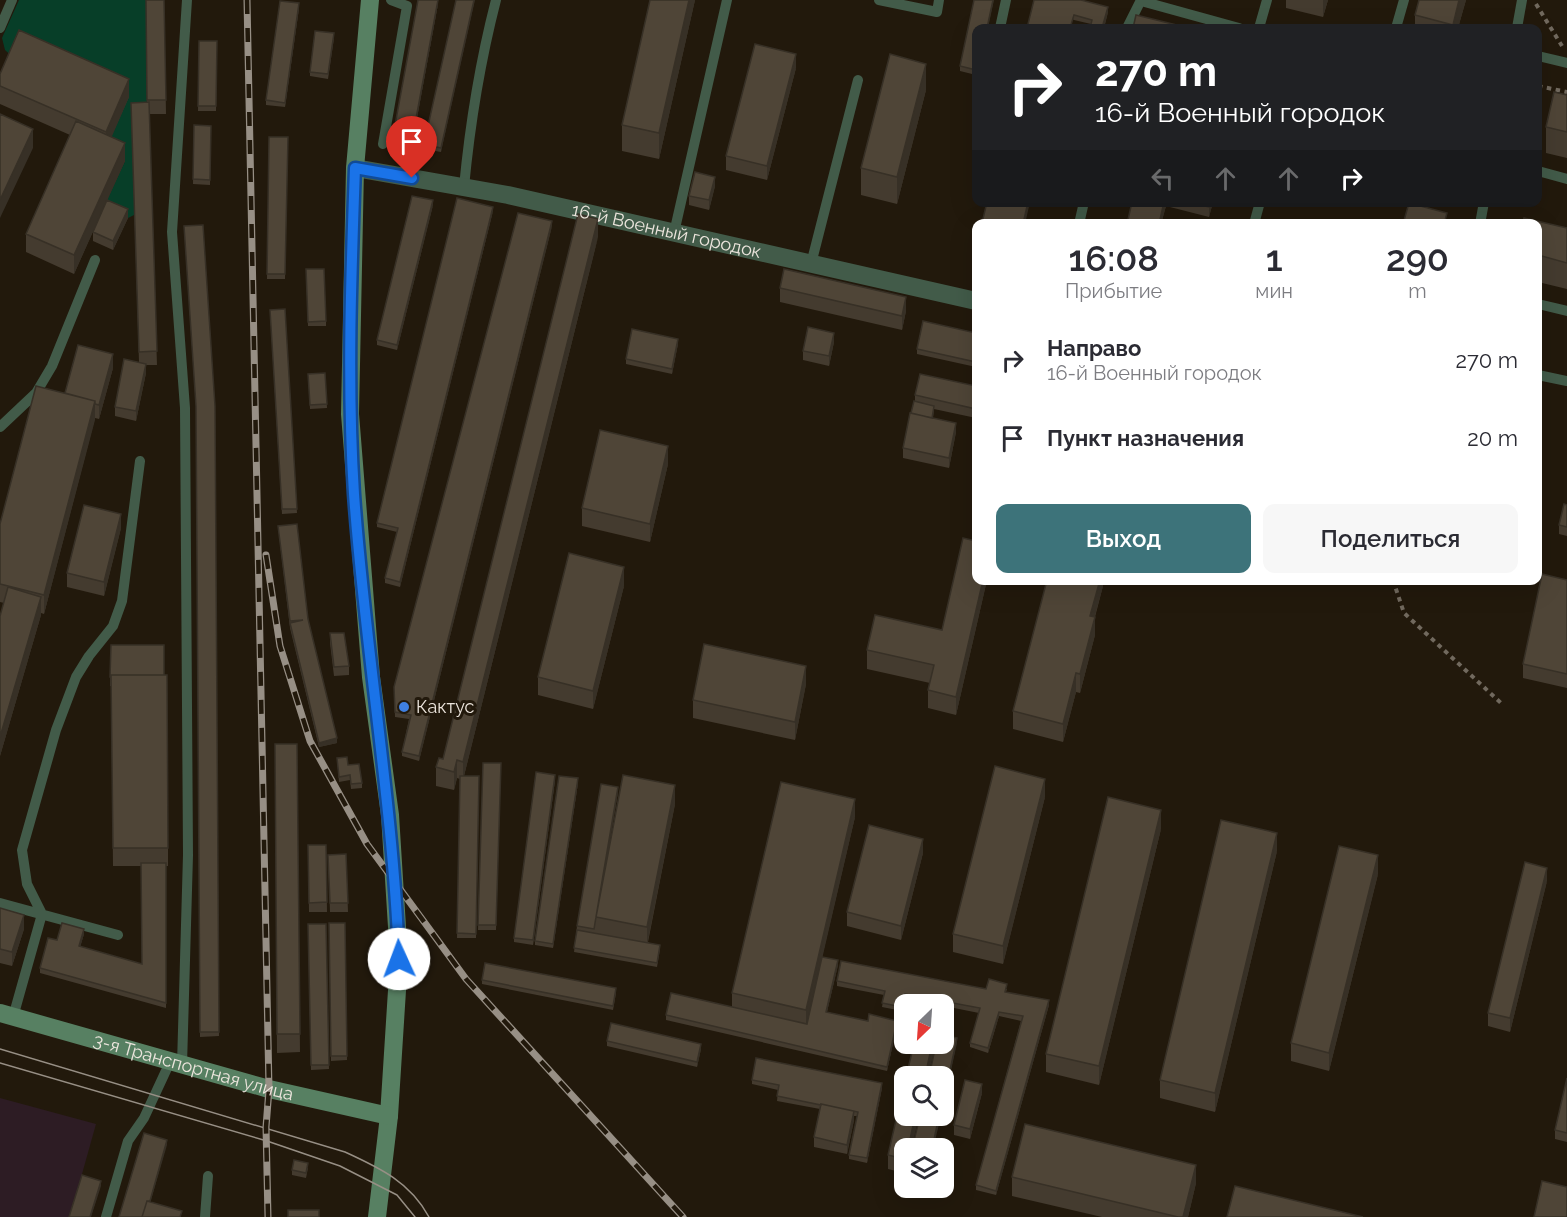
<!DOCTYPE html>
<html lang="ru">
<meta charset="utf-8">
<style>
body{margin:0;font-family:Raleway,sans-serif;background:#f7f7f7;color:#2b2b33;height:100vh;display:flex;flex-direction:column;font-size:22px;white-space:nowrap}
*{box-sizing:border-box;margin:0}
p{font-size:20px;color:#7c7c81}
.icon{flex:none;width:33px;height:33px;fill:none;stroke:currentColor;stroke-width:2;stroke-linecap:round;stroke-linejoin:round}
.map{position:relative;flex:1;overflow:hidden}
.details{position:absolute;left:972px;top:219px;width:570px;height:366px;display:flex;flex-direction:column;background:#fff;border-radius:12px;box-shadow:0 6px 24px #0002}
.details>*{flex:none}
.guide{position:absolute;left:972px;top:24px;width:570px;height:183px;border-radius:12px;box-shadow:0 6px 24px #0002;background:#202124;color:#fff;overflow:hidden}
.needle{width:39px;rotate:205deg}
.buttons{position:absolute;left:894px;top:994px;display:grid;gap:12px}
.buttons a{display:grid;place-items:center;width:60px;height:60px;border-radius:12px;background:#fff;box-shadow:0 6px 24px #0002;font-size:30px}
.pin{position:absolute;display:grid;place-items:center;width:51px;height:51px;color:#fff;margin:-62px -26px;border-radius:50% 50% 50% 0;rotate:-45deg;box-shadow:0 0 6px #0007}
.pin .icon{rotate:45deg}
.me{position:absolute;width:66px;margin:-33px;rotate:358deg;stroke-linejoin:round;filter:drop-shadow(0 0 4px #0008)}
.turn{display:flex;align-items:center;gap:21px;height:126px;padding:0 24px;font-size:27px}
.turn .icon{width:78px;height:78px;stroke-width:2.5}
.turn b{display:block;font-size:42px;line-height:51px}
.lanes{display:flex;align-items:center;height:57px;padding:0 24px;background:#0003;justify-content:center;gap:30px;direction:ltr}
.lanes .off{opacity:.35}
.eta{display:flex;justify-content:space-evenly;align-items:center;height:102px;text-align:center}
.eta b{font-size:36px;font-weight:600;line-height:42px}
.action{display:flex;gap:12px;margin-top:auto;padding:12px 24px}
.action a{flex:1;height:69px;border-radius:12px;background:#3d737a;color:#fff;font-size:24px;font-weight:600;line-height:69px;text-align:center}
.action a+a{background:#f7f7f7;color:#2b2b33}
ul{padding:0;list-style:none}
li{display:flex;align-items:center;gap:18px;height:78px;padding:0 24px}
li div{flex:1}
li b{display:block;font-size:22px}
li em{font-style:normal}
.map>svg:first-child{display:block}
</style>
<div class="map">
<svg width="1567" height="1217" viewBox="0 0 1567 1217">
<rect width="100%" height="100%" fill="#22190c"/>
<!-- medical -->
<path fill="#2d1c24" d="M0 1098 96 1124 70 1217H0Z"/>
<!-- green -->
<path fill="#073e28" d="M19 0H146L147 114 134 215 128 218 105 204 125 161 5 50 2 38Z"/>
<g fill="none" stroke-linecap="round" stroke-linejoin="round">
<!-- path -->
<path stroke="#71695e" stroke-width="4" stroke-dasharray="4.5 4.5" stroke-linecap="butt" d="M1536 4 1562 46
M1538 86 1567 92
M1393 580 1404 613 1502 704"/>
<!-- lane -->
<path stroke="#425b49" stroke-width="10" d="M879 0 937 12 939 0
M1141 1 1239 28
M0 28 12 0
M1000 28 1006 0
M1127 28 1141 0
M1259 28 1267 0
M1396 28 1404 0
M1517 28 1522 0
M1538 56 1567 63
M383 144 407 6 391 0
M1538 171 1567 179
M464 187C470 124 480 62 496 0
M1079 224 1084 202
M1254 224 1260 202
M1480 224 1484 202
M674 233 727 0
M811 264 858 80
M1538 304 1567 311
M1538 375 1567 381
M0 427 36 393 52 366 95 260
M0 903 118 935
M13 1017 42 914 27 884 22 850 56 730 76 677 89 656 113 626 122 601 140 461
M182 1065 188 855 185 408 172 232 187 0
M106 1217 128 1141 144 1118 170 1062
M205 1217 208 1176"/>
<!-- street -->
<path stroke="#425b49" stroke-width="18" id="s1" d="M355 168 508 195 976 301"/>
<!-- secondary -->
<g stroke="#578062" stroke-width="18">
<path d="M370 0 355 168 350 414 371 677 390 815 399 959 389 1116 377 1217"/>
<path id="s2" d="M0 1013 269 1089 389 1116"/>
</g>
<!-- tram -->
<path stroke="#978f85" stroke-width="1.5" d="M0 1049 345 1152C380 1168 410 1182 429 1217
M0 1063 267 1141 340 1166 397 1195 415 1217"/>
<defs>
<path id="rail" d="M247 0 269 1089 266 1127 268 1217
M266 555 280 646 310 741 367 844 466 979 683 1217"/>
</defs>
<!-- rail casing -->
<use href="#rail" stroke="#978f85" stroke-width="7"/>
<!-- rail -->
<use href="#rail" stroke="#22190c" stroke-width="4.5" stroke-dasharray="14" stroke-linecap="butt"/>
</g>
<!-- wall -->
<path fill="#443b2f" d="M146 0H164L166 114H149L157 365H146V373L136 421 115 416V407L139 362 131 103 147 102Z
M456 0 441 152 424 149V144Z
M650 0H695L659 159 622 151V125Z
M1034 0 1108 12 1104 28H1090L1091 24 1074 20Z
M1286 0H1328L1323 17 1286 8Z
M1419 0H1466L1458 28H1415V15Z
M438 4 410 156 391 152V147Z
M299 8 285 107 266 105V100Z
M976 28V75L960 71V66Z
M334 38 328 79 310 76V72Z
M199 41H217L216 111H198Z
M796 68 767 180 726 170V156Z
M0 74 129 97 111 137 125 161 107 200 128 218 113 250 93 241V232L105 204 74 274 26 252V234L70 135 0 104Z
M926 90 897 204 861 195V168Z
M1567 95V158L1546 153V127Z
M194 125 211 126 210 185 193 184Z
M269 137H288L285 279H267Z
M715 186 709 210 689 205V196Z
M1132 202H1213L1209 217 1166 206 1161 224H1127Z
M433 205 397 350 377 345V340Z
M493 211 400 587 385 583V578L397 532 377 527V523Z
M1538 224 1567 228V289L1538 282Z
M552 226 419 761 402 756V752L409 719 395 717 394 687Z
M598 237 464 776H479L476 938H457L460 779 457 778 454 790 436 786V767L443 759Z
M306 269 326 321V326H308Z
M780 288 906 311 902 330 780 302Z
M285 309 297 513 282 514 270 310Z
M976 333V367L917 354V349Z
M834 342 829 366 803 360V351Z
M678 344 672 374 626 364V359Z
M113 368 99 419 95 418 44 614 41 613V615L0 756V616L4 603 0 602V524L65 393Z
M325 373 327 408 310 409 308 374Z
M976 386V418L934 409 933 418 956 432 949 468 903 458V448L911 413 915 402V395Z
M215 406 219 1036 200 1037 196 411Z
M668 464 650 542 582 526V508Z
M1567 505V536L1559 534V525Z
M278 526 337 743 319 747 290 628Z
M121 528 104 596 67 587V573Z
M976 580H987L956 715 928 708V690L930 683 867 669V650L942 630Z
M1103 580V586L1095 617V635L1080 693 1076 692 1063 742 1013 729V711Z
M1567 580V688L1523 678V664Z
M624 586 593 709 538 695V677Z
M330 633 349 666V675L334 676 330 643Z
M111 645 164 675 168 848V866H166V1008L40 973V968L57 940 84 934 80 947 142 964 141 866H113L111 686H110Z
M806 684 795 740 693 718V700Z
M275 744H297L300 1052 277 1053Z
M337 758 348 765 362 783V788L351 789 350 780 339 782Z
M483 763H501L496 930H478Z
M555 780 533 945 514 942V938Z
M578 783 553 948 535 945V941Z
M618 792 607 856 675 804 648 942 660 949 657 967 574 952 577 926Z
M1045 797 1003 964 953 952V934Z
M855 817 822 957 838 965 827 1012 868 1021 897 1025 887 1071 666 1020V1015L732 1007V993Z
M1161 829 1099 1085 1046 1072V1054Z
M308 845H326L327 912H309Z
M1277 851 1215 1112 1160 1098V1080Z
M923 853 901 940 847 926V912Z
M346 854 348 912H330L328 855Z
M1378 874 1329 1071 1291 1061V1043Z
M1547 881 1510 1032 1488 1026V1013Z
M0 908 24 929 12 966 0 963Z
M329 923H345L347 1060 331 1061Z
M308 924H326L329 1069 311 1070Z
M482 980 616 993 613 1010 482 984Z
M837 981 1007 989 1006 992 1049 1005 996 1195 976 1190V1185L1021 1021 999 1016 988 1053 970 1047V1043L979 1013 944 1006V1005H938L905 999 902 1011 882 1007 884 995 837 986Z
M607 1041 701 1049 697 1067 607 1046Z
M1567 1078V1142L1555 1139V1130Z
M752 1080 882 1088 867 1163 849 1159V1155L857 1116H854V1120L847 1154 814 1147V1137L820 1109 777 1101 778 1090 752 1084Z
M982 1093 970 1139 954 1135V1125Z
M919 1116 911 1149H904V1173L888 1169V1155Z
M308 1168 306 1178 292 1175V1170Z
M1012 1177 1196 1183 1188 1217H1102L1012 1196Z"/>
<!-- shaded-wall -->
<path fill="#373026" d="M438 0V4L410 156V151Z
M474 0H475L441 152V148Z
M689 0H695L659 159V133Z
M993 0H994L988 28H987Z
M1323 0H1328L1323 17Z
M1459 0H1466L1458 28H1453V25Z
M299 3V8L285 107V103Z
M1108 7V12L1104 28H1102Z
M796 54V68L767 180V166Z
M926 64V90L897 204V177Z
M129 79V97L106 150V132Z
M33 129V148L0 218V200Z
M125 143V161L74 274V255Z
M715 177V186L709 210V200Z
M433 200V205L397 350V345Z
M1028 202H1030L1025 224H1023Z
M1164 202H1166V206L1161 224H1159Z
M1211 202H1213L1209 217V207Z
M493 207V211L400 587V582Z
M128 209V218L113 250V241Z
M598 219V237L463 780V762Z
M552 221V226L419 761V756Z
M906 297V311L902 330V316Z
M834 333V342L829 366V356Z
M678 339V344L672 374V369Z
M113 354V368L99 419V405Z
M146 364V373L136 421V411Z
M95 401V420L44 614V595Z
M956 423V432L949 468V458Z
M668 446V464L650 542V524Z
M121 514V528L104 596V582Z
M624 567V586L593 709V691Z
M983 580H987L956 715V697Z
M1100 580H1103V586L1090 634V616Z
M41 597V615L0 756V737Z
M1095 617V635L1080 693V674Z
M806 666V684L795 740V722Z
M1076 673V692L1063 742V724Z
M337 738V743L319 747V743Z
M457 760V778L454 790V772Z
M555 775V780L533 945V940Z
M578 778V783L553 948V944Z
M1045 779V797L1003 964V946Z
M675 785V804L647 945V927Z
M618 787V792L597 917Z
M855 799V817L806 1028V1010Z
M1161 810V829L1099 1085V1066Z
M1277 833V851L1215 1112V1093Z
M923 839V853L901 940V926Z
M1378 855V874L1329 1071V1053Z
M1547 868V881L1510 1032V1018Z
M24 915V929L12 966V952Z
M84 929V934L79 951V946Z
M838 960V965L826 1016V1012Z
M1049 1000V1005L996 1195V1191Z
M999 1012V1016L988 1053V1048Z
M897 1021V1025L887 1071V1067Z
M957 1038V1043L944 1103V1098Z
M701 1044V1049L697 1067V1062Z
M932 1044H936L928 1077H925Z
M882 1083V1088L867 1163V1158Z
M982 1084V1093L970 1139V1129Z
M854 1111V1120L847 1154V1145Z
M915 1116H919L911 1149H908Z
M939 1116H941L933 1149H932Z
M167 1140V1145L146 1217H145Z
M1196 1165V1183L1188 1217H1183Z
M101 1181V1186L91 1217H90Z"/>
<!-- building -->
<path fill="#4f4537" stroke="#373026" stroke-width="1.5" d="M146 0H164L166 100H147Z
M418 0H438L410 151 391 147Z
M456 0H474L441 148 424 144Z
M650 0H689L659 133 622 125Z
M974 0H993L987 28H976V70L960 66Z
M1034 0H1081L1108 7 1102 28H1090L1092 20 1074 15 1070 28H1027Z
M1419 0H1459L1453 25 1415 15Z
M280 1 299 3 285 103 266 100Z
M1136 15 1189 28H1133Z
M19 30 129 79 106 132 0 86V74Z
M315 31 334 33 328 74 310 72Z
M199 41H217L216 106H198Z
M755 44 796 54 767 166 726 156Z
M890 54 926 64 897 177 861 168Z
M1554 92 1567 95V132L1546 127Z
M149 102 157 351 139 352 131 103Z
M0 114 33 129 0 200Z
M76 121 125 143 74 255 26 234Z
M194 125 211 126 210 180 193 179Z
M269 137H288L285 274H267Z
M695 172 715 177 709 200 689 196Z
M412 196 433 200 397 345 377 340Z
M457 198 493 207 400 582 385 578 398 528 377 523Z
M107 200 128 209 113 241 93 232Z
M987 202H1028L1023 224 982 223Z
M1132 202H1164L1159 224H1127Z
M1191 202H1211L1209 207Z
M1409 203 1447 213 1444 224H1403Z
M518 213 552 221 419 756 402 752 411 715 395 712 394 687Z
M578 214 598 219 463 762 457 760 454 772 436 767 439 758 443 759Z
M1524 218 1567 228V263L1538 255V224H1522Z
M203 225 215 406 219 1032H200L196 406 184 226Z
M306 269H324L326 321 308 322Z
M784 269 906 297 902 316 780 288Z
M285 309 297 509H282L270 310Z
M923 321 976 333V362L917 349Z
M808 327 834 333 829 356 803 351Z
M632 329 678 339 672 369 626 359Z
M78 345 113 354 99 405 95 404V401L65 393Z
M124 359 146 364 136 411 115 407Z
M325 373 327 404 310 405 308 374Z
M920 374 976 386V409L915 395Z
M36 386 95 401 44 595 0 584V524Z
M914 401 934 406 932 418 911 413Z
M910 413 956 423 949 458 903 448Z
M600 430 668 446 650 524 582 508Z
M1564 504 1567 505V527L1559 525Z
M84 505 121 514 104 582 67 573Z
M297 524 308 619 337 738 319 743 290 623 303 620 290 621 278 526Z
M963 538 976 541V580H983L956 697 928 690 934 665 867 650 875 615 942 630Z
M569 553 624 567 593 691 538 677Z
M1542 574 1567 580V674L1523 664Z
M1047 580H1100L1090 616 1095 617 1080 674 1076 673 1063 724 1013 711Z
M8 587 41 597 0 737V616Z
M330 633H344L349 666 334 667Z
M704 644 806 666 795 722 693 700Z
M111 645H164V675H111V677H110Z
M111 675H167L168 848H113Z
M275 744H297L300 1034H277Z
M347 757 348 765 359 764 362 783 351 784 350 775 339 777 337 758Z
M483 763H501L496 925H478Z
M995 766 1045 779 1003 946 953 934Z
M536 772 555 775 533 940 514 938Z
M623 775 675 785 647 927 596 917Z
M460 776H479L476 934 457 933Z
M559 776 578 778 553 944 535 941Z
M781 782 855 799 806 1010 732 993Z
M601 784 618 787 596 917 594 929 577 926Z
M1108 797 1161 810 1099 1066 1046 1054Z
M1221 820 1277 833 1215 1093 1160 1080Z
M869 825 923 839 901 926 847 912Z
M308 845H326L327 902 309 903Z
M1339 846 1378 855 1329 1053 1291 1043Z
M346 854 348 903H330L328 855Z
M1525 862 1547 868 1510 1018 1488 1013Z
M141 863H166V1003L40 968 48 938 57 940 62 923 84 929 79 946 142 964Z
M0 908 24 915 12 952 0 949Z
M329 923H345L347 1056H331Z
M308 924H326L329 1065H311Z
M577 930 660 945 657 963 574 948Z
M822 957 838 960 826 1012 868 1021 869 1014 897 1021 887 1067 666 1015 671 993 807 1024Z
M841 961 986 989 989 979 1007 984 1005 992 1049 1000 996 1191 976 1185 1023 1016 999 1012 988 1048 970 1043 980 1008 905 994 902 1007 882 1003 885 991 837 981Z
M485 963 616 988 613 1006 482 980Z
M611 1023 701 1044 697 1062 607 1041Z
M944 1035 957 1038 944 1098V1077H929L936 1044H944Z
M914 1044H932L925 1077H906Z
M756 1058 882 1083 867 1158 849 1155 858 1112 821 1104V1105L777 1096 779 1085 752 1080Z
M1567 1078V1133L1555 1130Z
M965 1080 982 1084 970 1129 954 1125Z
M904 1085V1116H915L908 1149H904V1159L888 1155Z
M821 1104 854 1111 847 1145 814 1137Z
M920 1116H939L932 1149H912Z
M1025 1124 1196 1165 1183 1217H1178L1012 1177Z
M144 1133 167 1140 150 1201H147L142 1217H119Z
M294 1160 308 1163 306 1173 292 1170Z
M82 1175 101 1181 90 1217H69Z
M1542 1181 1567 1187V1217H1534Z
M1235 1186 1363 1217H1227Z
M147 1201 182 1211 180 1217H142Z
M288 1210H319V1217H288Z"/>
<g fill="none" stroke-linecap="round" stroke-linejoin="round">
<defs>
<path id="route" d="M399 959C393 803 365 650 354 494 347 386 351 277 355 168L412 178"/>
</defs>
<!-- route casing -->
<use href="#route" stroke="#114b97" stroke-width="15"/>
<!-- route -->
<use href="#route" stroke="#1a73e8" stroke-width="10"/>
</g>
<!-- markers -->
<circle fill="#3f7fe0" stroke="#22190c" stroke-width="2" cx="404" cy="707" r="6"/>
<g text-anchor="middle" stroke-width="6" stroke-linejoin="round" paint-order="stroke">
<!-- street labels -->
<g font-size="18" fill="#ece5dd" stroke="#22190c">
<text dy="6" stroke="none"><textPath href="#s1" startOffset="318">16-й Военный городок</textPath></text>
<text dy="6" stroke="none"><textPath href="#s2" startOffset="201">3-я Транспортная улица</textPath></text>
</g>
<!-- poi labels -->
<g font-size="18" fill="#ece5dd" stroke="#22190c" text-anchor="start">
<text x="416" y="713">Кактус</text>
</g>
</g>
</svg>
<div class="buttons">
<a><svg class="needle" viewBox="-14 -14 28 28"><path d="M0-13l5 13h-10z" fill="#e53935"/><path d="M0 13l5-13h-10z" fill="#7c7c81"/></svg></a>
<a><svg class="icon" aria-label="search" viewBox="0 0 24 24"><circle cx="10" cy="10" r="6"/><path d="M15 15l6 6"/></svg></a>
<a><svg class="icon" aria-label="layers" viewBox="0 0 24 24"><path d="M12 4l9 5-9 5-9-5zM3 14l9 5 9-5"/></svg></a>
</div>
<div class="pin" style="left:412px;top:178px;background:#d93025"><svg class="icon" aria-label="arrive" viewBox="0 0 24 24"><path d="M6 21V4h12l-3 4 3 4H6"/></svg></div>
<svg class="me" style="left:399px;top:959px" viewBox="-20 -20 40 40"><circle r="19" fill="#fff"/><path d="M0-13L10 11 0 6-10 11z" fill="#1a73e8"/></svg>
<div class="guide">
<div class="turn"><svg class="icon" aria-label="right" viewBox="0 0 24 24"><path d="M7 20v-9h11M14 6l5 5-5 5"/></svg><div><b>270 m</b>16-й Военный городок</div></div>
<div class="lanes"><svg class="icon off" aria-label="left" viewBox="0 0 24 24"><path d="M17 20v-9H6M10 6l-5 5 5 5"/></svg><svg class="icon off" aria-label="ahead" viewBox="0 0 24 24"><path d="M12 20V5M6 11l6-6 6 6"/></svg><svg class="icon off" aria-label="ahead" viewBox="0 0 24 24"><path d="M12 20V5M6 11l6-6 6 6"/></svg><svg class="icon" aria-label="right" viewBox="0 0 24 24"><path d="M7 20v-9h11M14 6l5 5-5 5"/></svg></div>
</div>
<section class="details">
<div class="eta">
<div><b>16:08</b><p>Прибытие</p></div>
<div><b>1</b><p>мин</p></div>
<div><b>290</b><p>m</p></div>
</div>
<ul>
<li><svg class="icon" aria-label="right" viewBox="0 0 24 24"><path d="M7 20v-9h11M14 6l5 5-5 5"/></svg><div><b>Направо</b><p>16-й Военный городок</p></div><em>270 m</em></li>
<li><svg class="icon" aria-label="arrive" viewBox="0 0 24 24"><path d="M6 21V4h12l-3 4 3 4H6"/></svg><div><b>Пункт назначения</b></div><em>20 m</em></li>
</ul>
<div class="action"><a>Выход</a><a>Поделиться</a></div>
</section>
</div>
